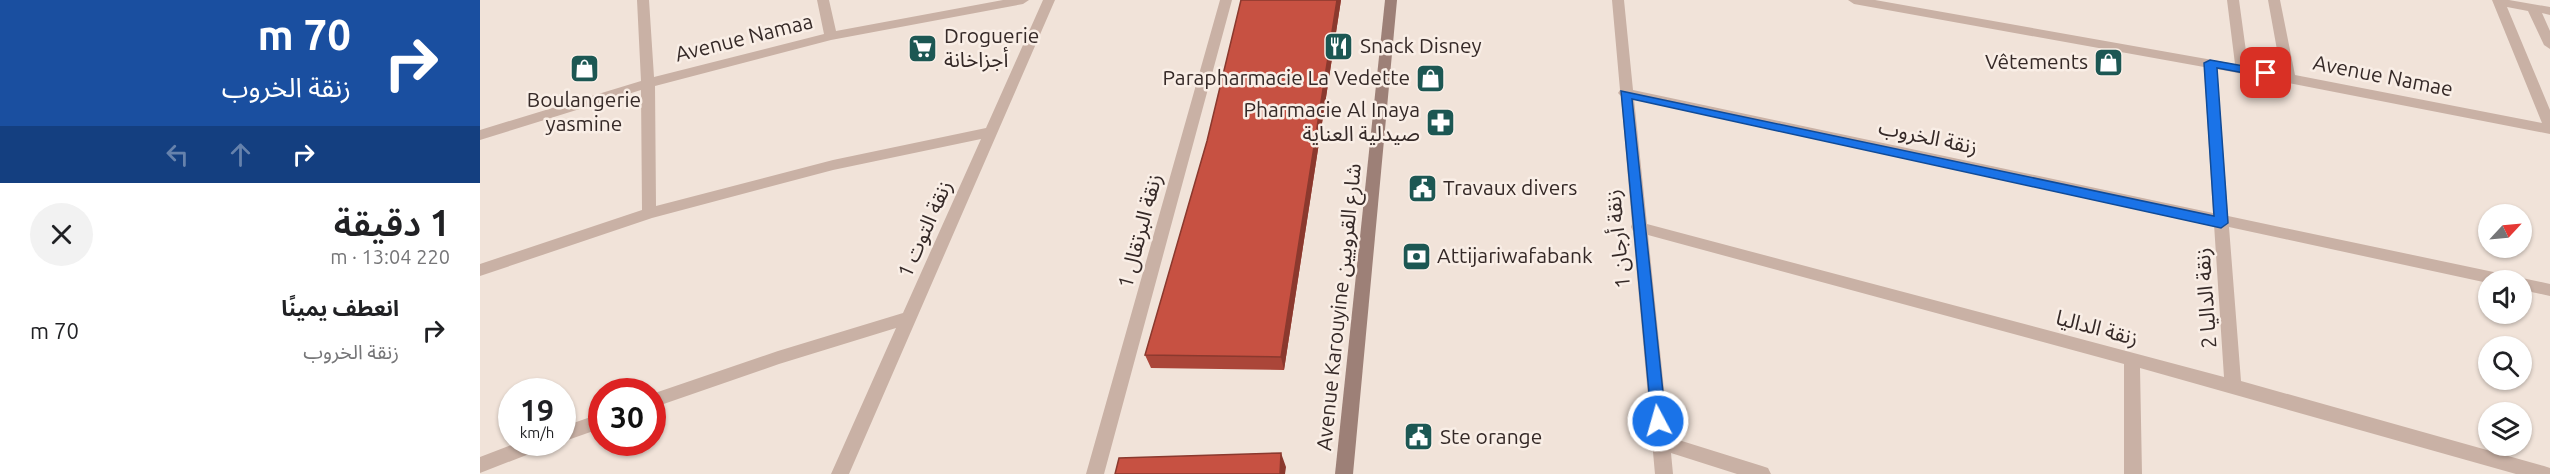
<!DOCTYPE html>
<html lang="ar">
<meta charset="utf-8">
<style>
body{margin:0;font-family:Ubuntu,"Noto Sans Arabic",sans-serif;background:#f2f2f2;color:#202124;direction:rtl;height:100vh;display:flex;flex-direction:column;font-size:22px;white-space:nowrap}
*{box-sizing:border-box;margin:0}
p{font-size:20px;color:#757577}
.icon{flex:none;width:33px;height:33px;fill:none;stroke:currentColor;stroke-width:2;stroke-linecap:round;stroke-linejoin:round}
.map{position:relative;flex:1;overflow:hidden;direction:ltr}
.panel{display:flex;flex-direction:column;background:#fff;width:480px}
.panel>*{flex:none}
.top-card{background:#1a4fa0;color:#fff;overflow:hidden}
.needle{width:39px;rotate:64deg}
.buttons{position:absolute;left:1998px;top:204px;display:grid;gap:12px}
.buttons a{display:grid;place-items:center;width:54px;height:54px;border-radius:50%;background:#fff;box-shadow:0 2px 4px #0004;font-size:30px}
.speed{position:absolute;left:18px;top:378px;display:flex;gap:12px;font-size:30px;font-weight:700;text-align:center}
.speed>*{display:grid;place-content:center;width:78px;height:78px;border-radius:50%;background:#fff;box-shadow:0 2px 4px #0004;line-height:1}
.speed small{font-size:15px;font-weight:400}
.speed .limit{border:9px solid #d22;background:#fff;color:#111}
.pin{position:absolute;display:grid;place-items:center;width:51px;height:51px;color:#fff;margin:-26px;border-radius:12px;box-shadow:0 3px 9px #0006}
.me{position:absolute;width:66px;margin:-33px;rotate:354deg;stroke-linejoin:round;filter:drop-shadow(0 0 4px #0008)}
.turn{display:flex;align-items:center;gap:21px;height:126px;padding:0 30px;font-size:27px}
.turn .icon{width:78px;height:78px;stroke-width:2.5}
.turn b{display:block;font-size:42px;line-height:51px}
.lanes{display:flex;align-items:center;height:57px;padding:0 30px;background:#0003;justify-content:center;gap:30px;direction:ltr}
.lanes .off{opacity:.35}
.round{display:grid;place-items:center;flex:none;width:63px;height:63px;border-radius:32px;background:#f2f2f2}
.summary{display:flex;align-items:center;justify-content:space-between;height:102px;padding:0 30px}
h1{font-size:36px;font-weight:600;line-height:45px}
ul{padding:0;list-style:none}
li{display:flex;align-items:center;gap:18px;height:90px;padding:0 30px}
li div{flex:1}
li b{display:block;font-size:22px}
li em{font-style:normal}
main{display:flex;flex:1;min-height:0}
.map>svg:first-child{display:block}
</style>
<main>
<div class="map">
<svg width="2070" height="474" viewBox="0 0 2070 474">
<rect width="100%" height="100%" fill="#f1e3d9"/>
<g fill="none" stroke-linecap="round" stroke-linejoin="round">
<!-- street -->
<path fill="#c9b1a5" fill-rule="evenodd" d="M157 0H169L174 77 344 34 337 0H349L356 31 523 0H549L543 4 351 40 175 86 176 206 353 160 506 128 563 0H575L369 474H351L416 328 299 364 172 408V394L298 351 423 313 501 139 353 170 172 218 0 276V264L162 210 161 90 0 140V130L161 81Z
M740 0H752L624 474H606Z
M1132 0H1144L1153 90 1733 213 1724 67 1374 4 1368 0H1395L1755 64 1747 0H1759L1768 66 1801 72 1788 0H1800L1815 75 2062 123 2012 0H2029L2070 7V15L2062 13 2070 31V49L2064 45 2048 11 2027 7 2070 110V134L1737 69 1748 216 2023 274 2028 276 2031 280H2008V283L1749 227 1761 381 2064 466 2070 468V474H2036L1660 368 1662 474H1644V364L1168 235 1189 437 1282 466 1288 468 1291 474H1257L1191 453 1193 474H1175L1153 231 1151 227 1152 224 1141 96 1138 93 1140 90ZM1154 99 1734 224 1744 377 1167 224Z
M2042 278 2070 284V296L2042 290V280H2036Z
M122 413V428L82 442V427Z
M39 442H69L67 447 0 473V457Z"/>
<!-- secondary -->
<path fill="#9d8077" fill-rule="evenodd" d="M905 0H917L873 474H855Z"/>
</g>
<!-- wall -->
<path fill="#ab4639" d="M761 0H861L804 370 671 368 665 355 727 141Z"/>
<!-- shaded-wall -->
<path fill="#8b392e" d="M857 0H861L804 370 801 357Z
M801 453 806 467 805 474H800Z"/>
<!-- building -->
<path fill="#c75142" stroke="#8b392e" stroke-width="1.5" d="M761 0H857L801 357 665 355 727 141Z
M801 453 800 474H635L639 458Z"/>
<!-- route -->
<path fill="#1a73e8" stroke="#114b97" stroke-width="1.5" d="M1730 60 1786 70 1792 73 1786 77 1737 68 1748 223 1741 228 1152 99 1186 421 1183 425H1172L1141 91 1734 216 1724 63Z"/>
<!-- icons -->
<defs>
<symbol id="restaurant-square" viewBox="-11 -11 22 22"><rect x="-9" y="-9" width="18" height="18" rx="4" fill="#1c5753" stroke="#f9eee6"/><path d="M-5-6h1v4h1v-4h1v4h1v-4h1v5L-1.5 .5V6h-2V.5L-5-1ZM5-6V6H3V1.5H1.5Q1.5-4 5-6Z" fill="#fff"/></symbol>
<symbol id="supermarket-square" viewBox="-11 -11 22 22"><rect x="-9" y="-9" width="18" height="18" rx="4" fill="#1c5753" stroke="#f9eee6"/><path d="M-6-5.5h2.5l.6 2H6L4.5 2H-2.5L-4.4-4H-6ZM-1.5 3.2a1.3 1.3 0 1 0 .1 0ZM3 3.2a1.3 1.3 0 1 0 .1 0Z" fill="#fff"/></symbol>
<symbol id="shop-square" viewBox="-11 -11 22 22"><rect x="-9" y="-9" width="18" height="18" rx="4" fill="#1c5753" stroke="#f9eee6"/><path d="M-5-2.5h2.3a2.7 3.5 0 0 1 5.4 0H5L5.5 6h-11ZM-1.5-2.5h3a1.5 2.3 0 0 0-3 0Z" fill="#fff"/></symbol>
<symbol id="pharmacy-square" viewBox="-11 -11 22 22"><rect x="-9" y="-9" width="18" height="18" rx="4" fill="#1c5753" stroke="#f9eee6"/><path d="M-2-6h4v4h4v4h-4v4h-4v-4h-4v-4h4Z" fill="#fff"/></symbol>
<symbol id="civic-square" viewBox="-11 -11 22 22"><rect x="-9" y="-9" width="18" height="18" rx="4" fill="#1c5753" stroke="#f9eee6"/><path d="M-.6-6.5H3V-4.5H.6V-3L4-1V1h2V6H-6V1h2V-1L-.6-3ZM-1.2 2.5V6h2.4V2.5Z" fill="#fff"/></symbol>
<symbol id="bank-square" viewBox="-11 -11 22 22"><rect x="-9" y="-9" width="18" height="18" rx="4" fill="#1c5753" stroke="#f9eee6"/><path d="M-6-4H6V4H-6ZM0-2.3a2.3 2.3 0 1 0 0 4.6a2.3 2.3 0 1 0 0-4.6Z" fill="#fff"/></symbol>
</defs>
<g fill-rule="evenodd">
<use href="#restaurant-square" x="842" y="30" width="33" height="33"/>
<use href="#supermarket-square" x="426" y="32" width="33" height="33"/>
<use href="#shop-square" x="1612" y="46" width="33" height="33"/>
<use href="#shop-square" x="88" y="52" width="33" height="33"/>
<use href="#shop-square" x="934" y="62" width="33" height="33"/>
<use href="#pharmacy-square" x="944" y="106" width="33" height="33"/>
<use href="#civic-square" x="926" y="172" width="33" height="33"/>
<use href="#bank-square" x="920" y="240" width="33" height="33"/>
<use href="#civic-square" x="922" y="420" width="33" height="33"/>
</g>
<g text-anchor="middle" stroke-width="5" stroke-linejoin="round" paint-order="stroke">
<!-- poi labels -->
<g font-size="21" fill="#352927" stroke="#f9eee6" text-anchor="start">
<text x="464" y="43">Droguerie<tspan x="464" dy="24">أجزاخانة</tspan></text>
<text x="880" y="53">Snack Disney</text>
<text x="1608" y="69" text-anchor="end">Vêtements</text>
<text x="930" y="85" text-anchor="end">Parapharmacie La Vedette</text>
<text x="104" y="107" text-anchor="middle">Boulangerie<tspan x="104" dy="24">yasmine</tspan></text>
<text x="940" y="117" text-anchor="end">Pharmacie Al Inaya<tspan x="940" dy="24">صيدلية العناية</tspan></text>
<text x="963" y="195">Travaux divers</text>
<text x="957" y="263">Attijariwafabank</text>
<text x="960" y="444">Ste orange</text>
</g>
<!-- street labels -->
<g font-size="21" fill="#352927" stroke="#f9eee6">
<text transform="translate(264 38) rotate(-14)" y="7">Avenue Namaa</text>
<text transform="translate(1903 76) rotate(11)" y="7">Avenue Namae</text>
<text transform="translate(1448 137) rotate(12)" y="7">زنقة الخروب</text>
<text transform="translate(445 229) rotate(-66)" y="7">زنقة التوت 1</text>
<text transform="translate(660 231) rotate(-75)" y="7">زنقة البرتقال 1</text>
<text transform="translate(1138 239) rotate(-96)" y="7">زنقة أرجان 1</text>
<text transform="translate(1726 298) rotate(-94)" y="7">زنقة الداليا 2</text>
<text transform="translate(859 307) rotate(-84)" y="7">Avenue Karouyine شارع القرويين</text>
<text transform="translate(1617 328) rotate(15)" y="7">زنقة الداليا</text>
</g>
</g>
</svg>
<div class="buttons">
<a><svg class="needle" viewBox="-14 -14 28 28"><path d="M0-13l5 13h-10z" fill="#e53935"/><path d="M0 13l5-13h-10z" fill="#757577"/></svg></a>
<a><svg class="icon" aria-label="sound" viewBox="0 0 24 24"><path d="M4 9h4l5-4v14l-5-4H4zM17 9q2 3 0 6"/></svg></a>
<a><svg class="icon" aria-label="search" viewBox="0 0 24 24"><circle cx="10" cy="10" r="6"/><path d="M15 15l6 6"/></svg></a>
<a><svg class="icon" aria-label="layers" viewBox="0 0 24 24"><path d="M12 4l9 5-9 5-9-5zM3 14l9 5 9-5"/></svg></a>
</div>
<div class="speed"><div>19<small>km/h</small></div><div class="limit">30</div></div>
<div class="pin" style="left:1786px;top:73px;background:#d93025"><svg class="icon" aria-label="arrive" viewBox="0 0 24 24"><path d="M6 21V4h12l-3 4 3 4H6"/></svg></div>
<svg class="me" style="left:1178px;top:421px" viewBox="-20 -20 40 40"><circle r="17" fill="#1a73e8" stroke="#fff" stroke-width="3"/><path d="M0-11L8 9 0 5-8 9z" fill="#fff"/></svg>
</div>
<section class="panel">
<div class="top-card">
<div class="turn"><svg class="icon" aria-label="right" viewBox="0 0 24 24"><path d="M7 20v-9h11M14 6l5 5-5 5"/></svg><div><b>70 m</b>زنقة الخروب</div></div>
<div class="lanes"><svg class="icon off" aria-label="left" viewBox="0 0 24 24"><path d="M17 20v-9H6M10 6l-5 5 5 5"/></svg><svg class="icon off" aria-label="ahead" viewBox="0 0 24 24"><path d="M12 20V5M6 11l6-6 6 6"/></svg><svg class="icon" aria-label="right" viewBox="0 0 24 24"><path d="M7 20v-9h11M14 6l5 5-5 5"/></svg></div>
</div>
<div class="summary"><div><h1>1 دقيقة</h1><p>220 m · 13:04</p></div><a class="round"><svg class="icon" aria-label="close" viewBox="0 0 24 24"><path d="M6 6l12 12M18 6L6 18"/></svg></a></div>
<ul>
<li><svg class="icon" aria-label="right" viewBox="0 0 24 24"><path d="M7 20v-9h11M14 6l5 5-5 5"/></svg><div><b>انعطف يمينًا</b><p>زنقة الخروب</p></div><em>70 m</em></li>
</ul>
</section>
</main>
